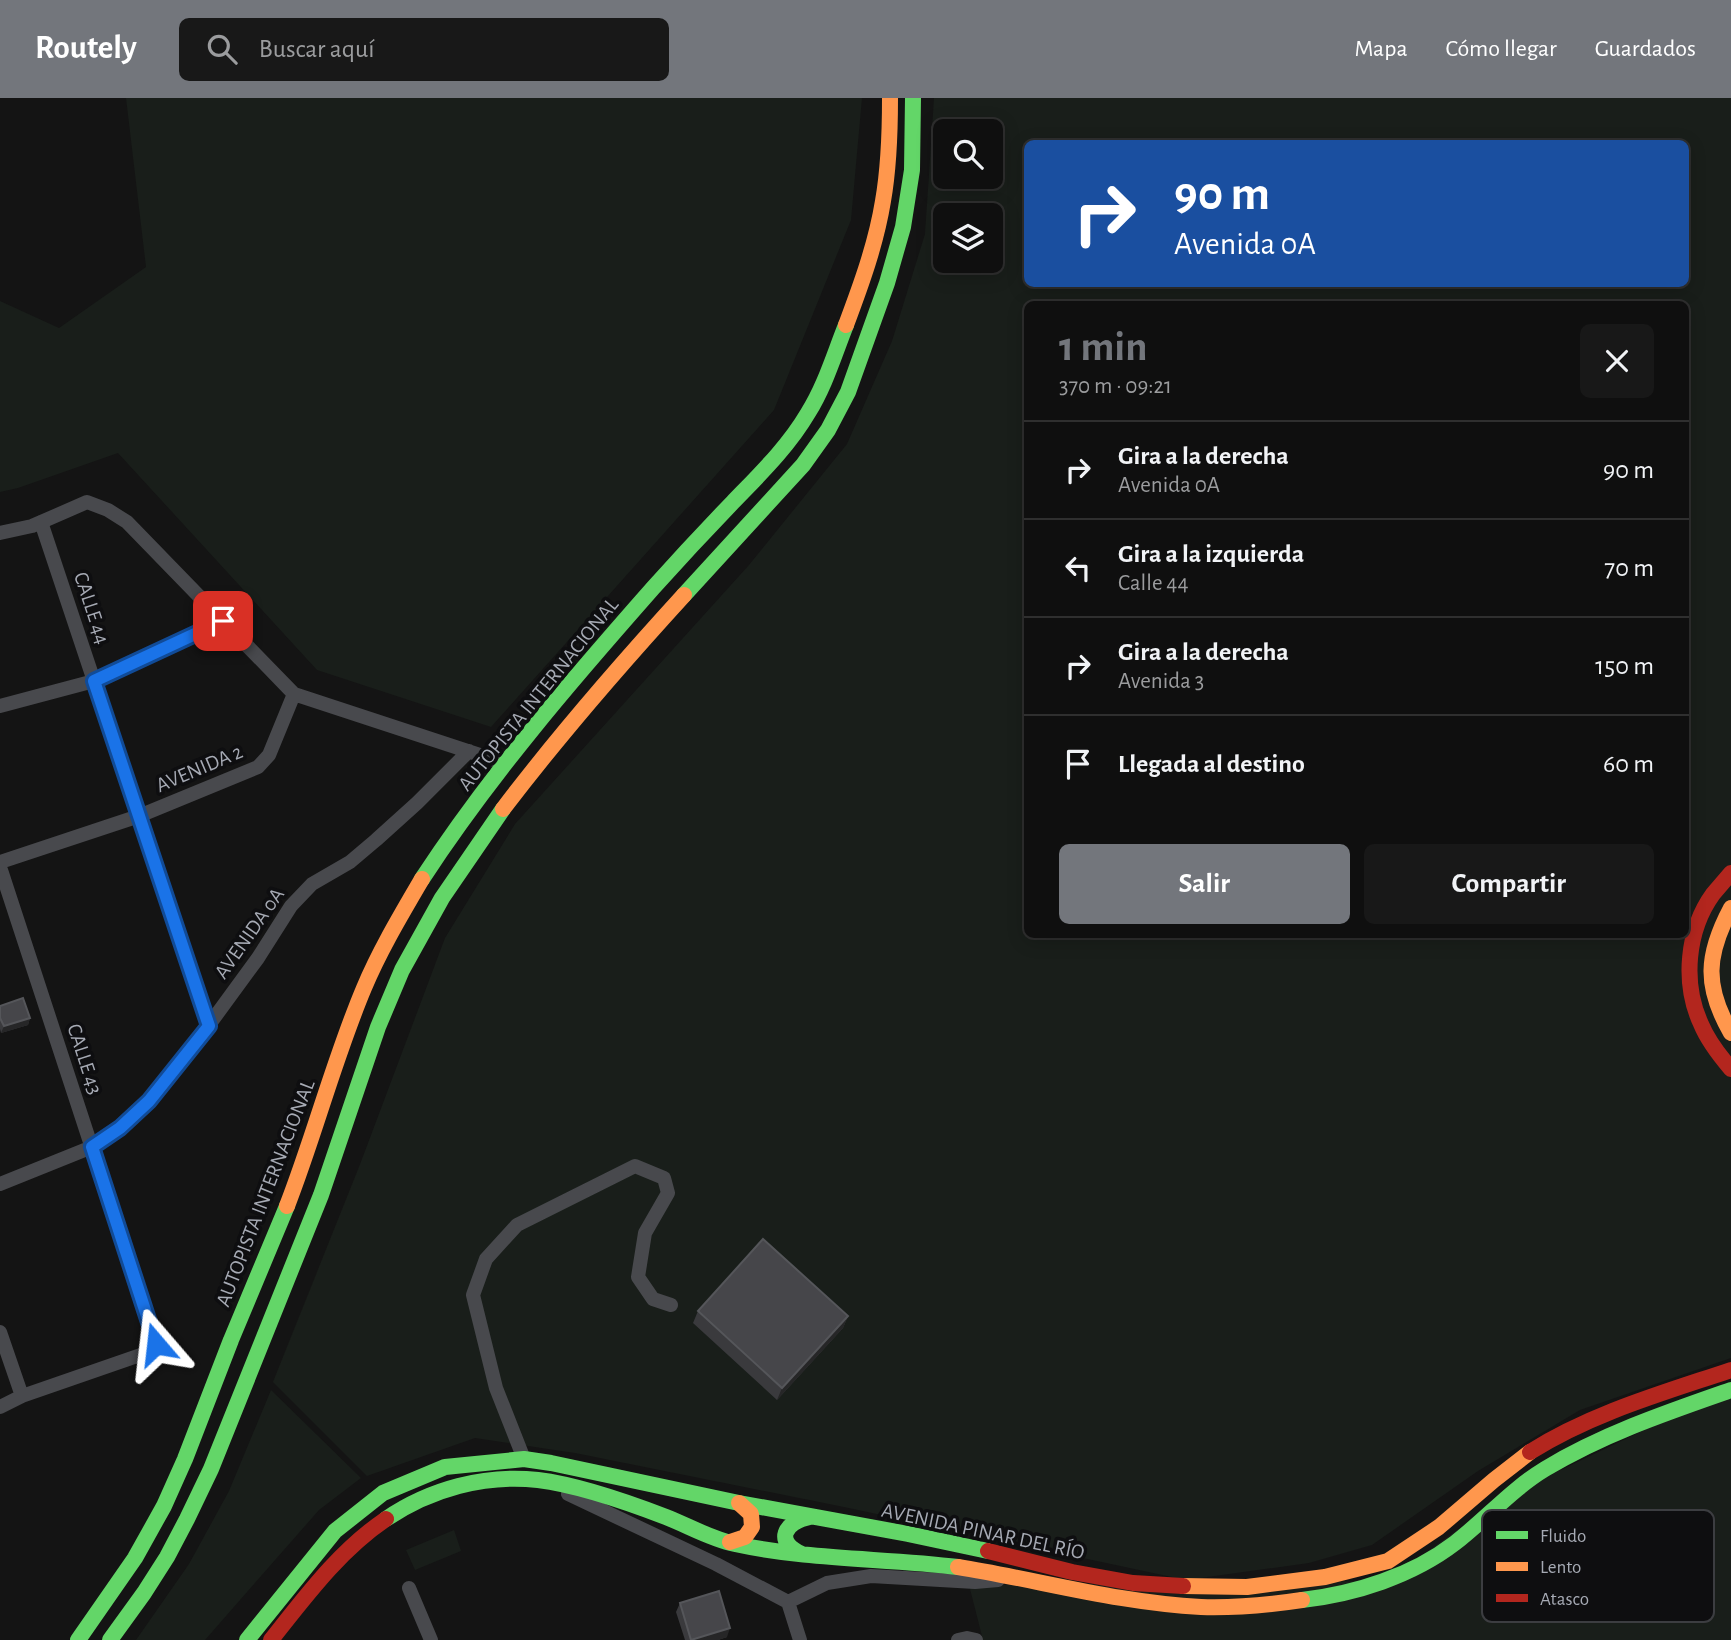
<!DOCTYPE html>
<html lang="es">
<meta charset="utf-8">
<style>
body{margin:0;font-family:"Alegreya Sans",sans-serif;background:#181818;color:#f1f3f6;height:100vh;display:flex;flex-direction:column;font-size:26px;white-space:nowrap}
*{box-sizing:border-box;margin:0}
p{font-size:23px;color:#9b9c9e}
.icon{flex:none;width:38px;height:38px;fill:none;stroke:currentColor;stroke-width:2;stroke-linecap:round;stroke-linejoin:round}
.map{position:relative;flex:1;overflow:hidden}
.panel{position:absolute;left:1024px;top:203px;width:665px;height:637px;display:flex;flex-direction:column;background:#0f0f0f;border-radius:10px;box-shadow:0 4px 18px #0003,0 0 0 2px #2f2f2f}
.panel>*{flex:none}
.banner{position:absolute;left:1024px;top:42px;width:665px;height:147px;border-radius:10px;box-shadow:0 4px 18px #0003,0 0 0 2px #2f2f2f;background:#1a4fa0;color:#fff;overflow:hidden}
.controls{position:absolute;left:933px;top:21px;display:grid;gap:14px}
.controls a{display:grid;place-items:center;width:70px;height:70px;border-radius:10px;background:#0f0f0f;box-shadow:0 4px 18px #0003,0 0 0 2px #2f2f2f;font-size:35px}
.pin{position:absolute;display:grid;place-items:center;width:60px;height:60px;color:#fff;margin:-30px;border-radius:14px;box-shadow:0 4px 10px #0006}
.me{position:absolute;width:77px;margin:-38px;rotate:343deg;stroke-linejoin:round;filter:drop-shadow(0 0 5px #0008)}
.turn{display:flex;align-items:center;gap:24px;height:147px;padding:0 35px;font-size:32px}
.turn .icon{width:91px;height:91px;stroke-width:2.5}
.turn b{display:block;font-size:49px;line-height:60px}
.round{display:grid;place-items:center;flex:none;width:74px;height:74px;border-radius:10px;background:#181818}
.head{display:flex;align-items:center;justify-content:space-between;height:119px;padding:0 35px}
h1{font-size:42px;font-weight:700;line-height:52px;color:#73767c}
.action{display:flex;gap:14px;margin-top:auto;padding:14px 35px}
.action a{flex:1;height:80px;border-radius:10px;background:#73767c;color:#fff;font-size:28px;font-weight:700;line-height:80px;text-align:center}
.action a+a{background:#181818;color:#f1f3f6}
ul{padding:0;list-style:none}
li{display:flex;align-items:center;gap:21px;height:98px;padding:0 35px;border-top:2px solid #2f2f2f}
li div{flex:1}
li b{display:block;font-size:26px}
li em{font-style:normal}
header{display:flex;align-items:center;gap:42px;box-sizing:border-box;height:98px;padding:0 35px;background:#73767c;color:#fff}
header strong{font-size:33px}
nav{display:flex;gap:38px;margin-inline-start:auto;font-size:24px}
.search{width:490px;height:63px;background:#181818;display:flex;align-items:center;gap:18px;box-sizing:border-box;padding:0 24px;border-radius:10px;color:#9b9c9e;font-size:26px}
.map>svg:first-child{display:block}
</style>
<header>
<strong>Routely</strong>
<div class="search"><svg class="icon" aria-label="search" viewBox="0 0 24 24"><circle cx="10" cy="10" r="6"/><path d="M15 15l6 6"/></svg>Buscar aquí</div>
<nav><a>Mapa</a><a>Cómo llegar</a><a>Guardados</a></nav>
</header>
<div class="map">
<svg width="1731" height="1542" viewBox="0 0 1731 1542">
<rect width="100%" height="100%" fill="#141414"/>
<!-- green -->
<path fill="#191e1a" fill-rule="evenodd" d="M126 0H862L851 122 774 312 491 629 317 572 118 355 18 390 0 394V203L59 230 146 169Z
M934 0H1731V1260L1580 1312 1478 1373 1372 1447 1309 1465 1186 1482 844 1409 575 1355 475 1340 367 1378 273 1284 359 1069 445 840 515 726 749 467 847 346 892 243 925 136ZM945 33H990V79H945ZM1027 46H1685V186H1027ZM945 117H990V163H945ZM1027 206H1685V836H1027Z
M271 1292 361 1380 319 1412 205 1542H136L189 1466 229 1393Z
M1731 1300V1542H983L969 1487 1386 1483 1502 1400 1663 1323Z
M454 1432 461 1453 415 1472 406 1452Z"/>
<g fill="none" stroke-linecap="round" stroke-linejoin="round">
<!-- street -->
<path stroke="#48494d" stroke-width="14" d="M41 424 209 928
M0 435 32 428 87 404 108 412 127 424 294 596 504 665
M0 608 94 583 223 523
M0 764 139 718 258 669 269 657 294 596
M0 769 156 1246 154 1252 149 1254 22 1298 0 1309
M0 1086 92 1049 120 1030 149 1003 187 957 258 860 291 808 312 786 350 764 376 742 417 705 469 653
M0 1234 22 1298
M524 1361 496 1290 473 1197 486 1161 517 1127 635 1068 664 1080 668 1095 645 1135 638 1179 653 1201 671 1207
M568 1396 716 1466 788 1504 800 1542
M409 1490 431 1542
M788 1504 827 1485 871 1478 975 1484 998 1482
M958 1542 967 1540 976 1542"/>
<!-- fast -->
<path stroke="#63d668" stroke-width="16" d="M684 497 803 367 828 332 848 294 887 185 903 129 912 72 913 0
M422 781C490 677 571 583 653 490 679 461 706 432 733 404 760 376 788 349 808 315 825 288 834 257 846 227
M386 1421C430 1391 485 1376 538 1382 579 1387 627 1404 666 1419 689 1428 711 1441 735 1446 808 1462 884 1460 958 1469
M802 1456C774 1444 784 1424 810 1419
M1302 1502C1355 1496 1412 1478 1455 1445 1486 1421 1512 1391 1545 1371 1603 1336 1668 1314 1731 1292
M78 1542 135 1460 164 1408 185 1361 231 1242 287 1108
M110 1542 144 1495 167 1459 187 1421 211 1371 321 1097 378 929 402 872 442 800 503 711
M247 1542 335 1433 383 1395 445 1369 524 1361 551 1365 739 1405 908 1436 988 1453"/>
<!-- slow -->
<path stroke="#ff974d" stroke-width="16" d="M846 227C861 187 876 146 883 103 889 69 890 34 890 0
M503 711C560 636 621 566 684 497
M1731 810C1706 857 1704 888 1731 935
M287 1108C315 1036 334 961 364 890 380 852 401 817 422 781
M730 1444 745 1439 752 1429 751 1416 739 1405
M958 1469C1039 1482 1119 1505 1201 1509 1235 1510 1269 1507 1302 1502
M1183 1488 1247 1489 1325 1479 1388 1463 1439 1429 1494 1382 1530 1354"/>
<!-- jam -->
<path stroke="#b3261e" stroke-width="16" d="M1731 775C1725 782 1719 789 1713 796 1687 832 1682 885 1701 926 1708 943 1719 957 1731 971
M1530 1354C1592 1315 1663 1295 1731 1272
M988 1453 1072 1474 1133 1485 1183 1488
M271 1542C306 1498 339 1453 386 1421"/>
</g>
<!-- wall -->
<path fill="#3a3a3d" d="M0 908 30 920 28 927 1 935 0 931Z
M698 1213 848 1218 843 1230 777 1302 693 1225Z
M680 1505 727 1539 718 1542H685L676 1514Z"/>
<!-- shaded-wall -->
<path fill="#262627" d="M30 920 28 927 1 935 4 928Z
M848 1218 843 1230 777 1302 782 1290Z
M730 1530 727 1539 718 1542H691Z"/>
<!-- building -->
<path fill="#46464a" stroke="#55565a" stroke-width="2" d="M23 900 30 920 4 928 0 920V908Z
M763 1141 848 1218 782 1290 698 1213Z
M719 1493 730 1530 691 1542 680 1505Z"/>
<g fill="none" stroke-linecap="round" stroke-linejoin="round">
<defs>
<path id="route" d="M156 1246 92 1049 120 1030 149 1003 209 928 94 583 223 523"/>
</defs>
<!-- route casing -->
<use href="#route" stroke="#114b97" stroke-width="18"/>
<!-- route -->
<use href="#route" stroke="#1a73e8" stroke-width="12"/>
</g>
<g text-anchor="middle" stroke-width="7" stroke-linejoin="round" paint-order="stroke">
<!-- street labels -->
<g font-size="21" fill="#a6aab4" stroke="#0e0e10">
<text transform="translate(92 510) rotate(72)" y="7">CALLE 44</text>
<text transform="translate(538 596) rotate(-51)" y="7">AUTOPISTA INTERNACIONAL</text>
<text transform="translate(199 670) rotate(-23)" y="7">AVENIDA 2</text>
<text transform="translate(249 835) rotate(-55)" y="7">AVENIDA 0A</text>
<text transform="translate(85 961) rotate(72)" y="7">CALLE 43</text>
<text transform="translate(265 1095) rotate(-69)" y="7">AUTOPISTA INTERNACIONAL</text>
<text transform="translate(983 1433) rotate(12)" y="7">AVENIDA PINAR DEL RÍO</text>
</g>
</g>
<!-- legend -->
<rect x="1482" y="1412" width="232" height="112" rx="10" fill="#0e0e10" stroke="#3c3d41" stroke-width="2"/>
<rect x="1496" y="1433" width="32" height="8" fill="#63d668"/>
<rect x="1496" y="1464" width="32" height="9" fill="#ff974d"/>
<rect x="1496" y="1496" width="32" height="8" fill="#b3261e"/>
<g font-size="19" fill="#a6aab4">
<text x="1540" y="1444">Fluido</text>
<text x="1540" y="1475">Lento</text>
<text x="1540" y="1507">Atasco</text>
</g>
</svg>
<div class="controls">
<a><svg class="icon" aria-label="search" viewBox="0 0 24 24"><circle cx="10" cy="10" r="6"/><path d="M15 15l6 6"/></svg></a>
<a><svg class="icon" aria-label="layers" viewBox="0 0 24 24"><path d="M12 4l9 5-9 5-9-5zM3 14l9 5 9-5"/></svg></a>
</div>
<div class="pin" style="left:223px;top:523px;background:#d93025"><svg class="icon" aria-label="arrive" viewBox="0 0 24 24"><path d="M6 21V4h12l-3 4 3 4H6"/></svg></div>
<svg class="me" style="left:156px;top:1246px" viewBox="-20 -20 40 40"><path d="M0-17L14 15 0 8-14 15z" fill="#1a73e8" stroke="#fff" stroke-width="4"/></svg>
<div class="banner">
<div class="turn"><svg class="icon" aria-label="right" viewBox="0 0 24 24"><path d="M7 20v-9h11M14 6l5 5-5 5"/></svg><div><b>90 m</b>Avenida 0A</div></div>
</div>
<section class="panel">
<div class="head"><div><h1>1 min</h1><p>370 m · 09:21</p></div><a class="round"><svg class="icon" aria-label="close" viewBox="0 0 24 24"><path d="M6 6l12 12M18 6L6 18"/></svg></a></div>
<ul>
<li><svg class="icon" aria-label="right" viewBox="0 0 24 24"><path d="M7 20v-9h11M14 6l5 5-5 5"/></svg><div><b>Gira a la derecha</b><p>Avenida 0A</p></div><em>90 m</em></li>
<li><svg class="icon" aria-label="left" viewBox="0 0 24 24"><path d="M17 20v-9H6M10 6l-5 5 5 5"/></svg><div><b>Gira a la izquierda</b><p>Calle 44</p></div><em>70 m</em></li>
<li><svg class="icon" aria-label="right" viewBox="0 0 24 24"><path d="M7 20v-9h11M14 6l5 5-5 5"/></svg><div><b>Gira a la derecha</b><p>Avenida 3</p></div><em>150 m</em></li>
<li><svg class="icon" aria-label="arrive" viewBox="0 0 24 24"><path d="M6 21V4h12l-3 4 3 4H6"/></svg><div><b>Llegada al destino</b></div><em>60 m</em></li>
</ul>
<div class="action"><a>Salir</a><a>Compartir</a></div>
</section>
</div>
